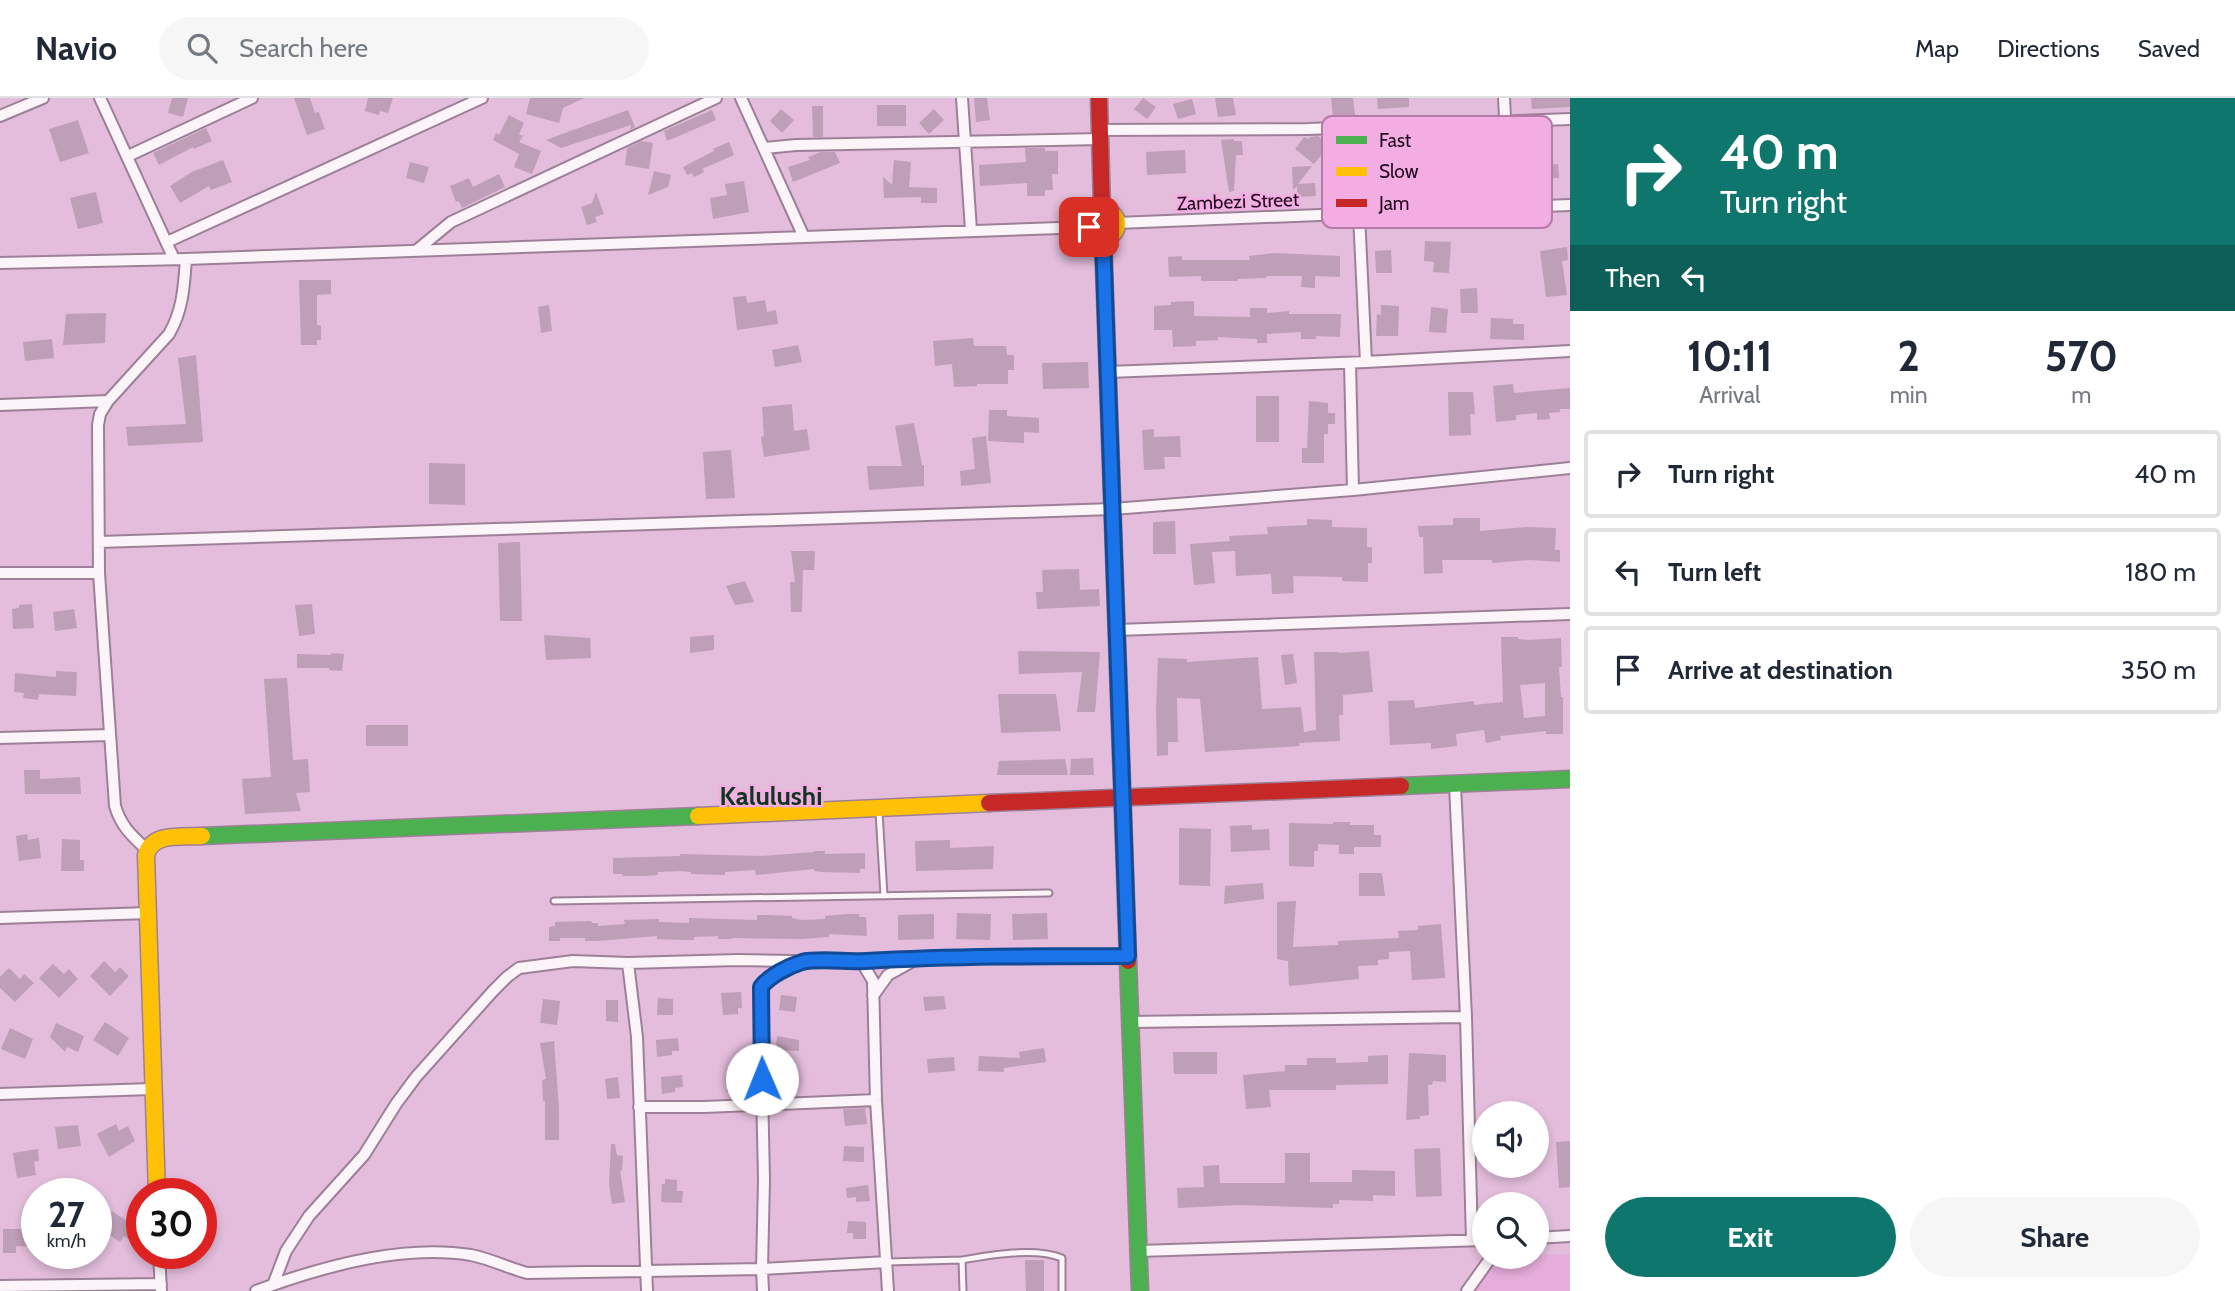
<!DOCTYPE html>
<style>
body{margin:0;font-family:Cabin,sans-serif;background:#f6f6f7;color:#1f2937;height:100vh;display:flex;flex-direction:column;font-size:26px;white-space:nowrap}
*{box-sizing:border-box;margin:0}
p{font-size:23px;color:#747a83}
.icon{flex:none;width:38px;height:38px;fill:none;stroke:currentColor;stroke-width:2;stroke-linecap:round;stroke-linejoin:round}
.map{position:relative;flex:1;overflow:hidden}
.side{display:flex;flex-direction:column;background:#fff;width:665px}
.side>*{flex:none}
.top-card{background:#0f766e;color:#fff;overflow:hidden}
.controls{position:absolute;left:1472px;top:1003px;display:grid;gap:14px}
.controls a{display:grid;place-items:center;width:77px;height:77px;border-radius:50%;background:#fff;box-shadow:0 4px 10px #0003;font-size:35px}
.speed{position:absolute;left:21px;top:1080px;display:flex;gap:14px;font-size:35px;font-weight:700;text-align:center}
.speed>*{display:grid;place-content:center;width:91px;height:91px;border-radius:50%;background:#fff;box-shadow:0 4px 10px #0003;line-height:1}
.speed small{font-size:18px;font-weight:400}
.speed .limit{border:10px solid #d22;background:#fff;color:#111}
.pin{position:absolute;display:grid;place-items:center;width:60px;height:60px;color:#fff;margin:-30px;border-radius:14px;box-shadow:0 4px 10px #0006}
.me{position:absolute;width:77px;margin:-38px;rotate:359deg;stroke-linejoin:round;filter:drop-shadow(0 0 5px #0008)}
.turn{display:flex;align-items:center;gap:24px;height:147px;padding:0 35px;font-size:32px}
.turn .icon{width:91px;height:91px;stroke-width:2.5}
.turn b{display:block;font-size:49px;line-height:60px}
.then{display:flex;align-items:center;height:66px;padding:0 35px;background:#0003;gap:14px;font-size:26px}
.eta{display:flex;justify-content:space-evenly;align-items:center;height:119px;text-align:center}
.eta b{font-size:42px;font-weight:700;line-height:49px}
.action{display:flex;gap:14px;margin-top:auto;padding:14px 35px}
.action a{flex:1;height:80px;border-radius:42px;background:#0f766e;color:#fff;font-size:28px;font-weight:700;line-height:80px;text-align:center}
.action a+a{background:#f6f6f7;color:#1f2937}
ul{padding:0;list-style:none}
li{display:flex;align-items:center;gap:21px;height:88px;margin:0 14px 10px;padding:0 21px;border:4px solid #e0e1e3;border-radius:7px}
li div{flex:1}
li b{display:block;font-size:26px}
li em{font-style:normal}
header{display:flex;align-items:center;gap:42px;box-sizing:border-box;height:98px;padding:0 35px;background:#fff;border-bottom:2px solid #e0e1e3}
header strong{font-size:33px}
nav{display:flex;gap:38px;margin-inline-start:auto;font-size:24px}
.search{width:490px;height:63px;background:#f6f6f7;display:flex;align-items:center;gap:18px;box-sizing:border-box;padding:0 24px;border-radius:38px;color:#747a83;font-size:26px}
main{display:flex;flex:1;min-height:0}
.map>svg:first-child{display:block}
</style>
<header>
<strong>Navio</strong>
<div class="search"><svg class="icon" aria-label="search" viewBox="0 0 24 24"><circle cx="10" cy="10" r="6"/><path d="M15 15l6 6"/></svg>Search here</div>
<nav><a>Map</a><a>Directions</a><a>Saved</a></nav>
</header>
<main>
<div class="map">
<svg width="1570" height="1193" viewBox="0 0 1570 1193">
<rect width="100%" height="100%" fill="#e3bddb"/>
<!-- built -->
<path fill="#e7addb" d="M1570 1156V1193H1474L1493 1159Z"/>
<!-- building -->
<path fill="#bf9eb8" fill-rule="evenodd" d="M172 0H188L183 19 168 15Z
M294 0H310L315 15 319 14 325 31 307 37Z
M368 0H393L388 15 380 13 379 17 365 13Z
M530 0H584L563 10 559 25 526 16Z
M974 0H987L990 22 976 24Z
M1143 0 1156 9 1147 21 1134 11Z
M1215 0H1233L1236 17 1218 19Z
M1331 0H1353L1355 17 1333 19Z
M1377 0H1409V9L1378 11Z
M1531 0H1570V9L1532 11Z
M1192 1 1196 16 1178 21 1173 6Z
M877 7H906V28H877Z
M812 8H823V39H813Z
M781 11 794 22 782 35 770 23Z
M934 11 944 22 929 36 919 25Z
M628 12 635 29 630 32 631 27 561 50 546 42Z
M712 12 716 22 667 43 664 33Z
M509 17 524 25 519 36 523 38 519 44 541 53 532 76 514 69 519 56 493 42 496 35 499 37Z
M78 22 89 55 60 64 49 31Z
M206 30 212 43 194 51 193 49 159 67 153 55Z
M1536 33 1551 34 1550 67 1558 66 1559 80 1529 81V68H1535Z
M1318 38 1327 46V50L1314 66 1295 51 1304 39 1308 41 1310 39Z
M1234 41V43H1242L1243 57H1236L1234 93 1229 94 1221 42Z
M642 43 653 45 649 71 625 67 627 50Z
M729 44 734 57 702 71 704 74 694 79 692 75 687 77 683 69 714 53 713 51Z
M1025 50H1045V53H1058V76H1052L1053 92H1045V98H1027V85L980 88 979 67 1026 64Z
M1185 52 1186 75 1147 77 1146 54Z
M821 54H835L840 65 793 84 788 69 810 62 808 59Z
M223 62 232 84 211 92 209 88 180 105 170 88 192 74Z
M894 62 911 64 909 89 937 90V105H921V99L884 100 883 79 892 87Z
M410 64 429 69 424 85 406 80Z
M1312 68 1298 86 1315 85 1316 98 1297 99V88L1293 92 1292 69Z
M654 73 671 77 668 89 648 97Z
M499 76 505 89 462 110 459 103 456 104 450 88 469 80 473 89Z
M744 83 749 114 713 121 710 100 727 97 725 86Z
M96 94 103 125 78 131 70 100Z
M596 94 604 116 595 119 597 124 587 127 581 109 592 105Z
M1425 143 1451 144 1449 175 1433 174 1434 164 1424 163Z
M1567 149 1568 162 1562 163 1567 197 1546 199 1540 153Z
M1391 152 1392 175H1376L1375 153Z
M1274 155 1340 158V179L1315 178V190L1301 189 1302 178H1266V180L1238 181V183H1201V178L1169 179 1168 159 1182 158V162H1250L1249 158Z
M299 182H331V196L317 197V227L321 228V242H317V247H301Z
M1477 190 1478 215H1461L1460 191Z
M746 198 747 205 765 202 767 214 776 212 778 226 737 232 733 199Z
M1194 203V218L1250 219V210H1267V215L1289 213V216H1341L1340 239 1316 238V241H1301V234L1267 236V245H1257V241L1218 239V242L1196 243V248L1173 249 1172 232H1154V208L1171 207V204Z
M549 207 552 233 541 235 538 209Z
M1381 207 1399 208 1398 238H1376L1377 216 1381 217Z
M1431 209 1448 211 1446 235 1429 234Z
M106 215 105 245 63 247 66 216Z
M1491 220 1513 221V226H1524V242L1490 241Z
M973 240 974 248H1006L1007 257H1014V272H1008V286H977V288L954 289 952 266 935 268 933 243Z
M52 241 54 260 25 263 23 244Z
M798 247 802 264 775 269 772 252Z
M196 257 203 344 128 348 126 329 186 326 178 260Z
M1088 264 1089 290 1043 291 1042 265Z
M1513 286 1514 295 1570 290V311H1560V314L1549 315 1550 321 1537 322V315L1516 317V322L1496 324 1493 288Z
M1448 294H1473L1475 316H1470L1471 337 1449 338Z
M1256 298H1279V344H1256Z
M1309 303 1328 305V315H1335V326H1328V336H1324V365H1302V350H1307Z
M792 306 794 333 807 331 810 352 764 359 761 339 764 338 762 309Z
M989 312H1007V318L1039 320V335L1024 334V345L988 343Z
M914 325 922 367H924V388L869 392 867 368H902L895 328Z
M1154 331V339L1180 338 1181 359H1164L1165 371 1144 372 1142 332Z
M986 338 991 385 961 388 960 373 975 371 972 340Z
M731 352 735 400 706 401 703 354Z
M429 365 465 366V407L429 406Z
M1453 420H1480V433L1526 429 1556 430 1555 452H1560V464L1530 462 1492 465V462H1442L1443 475 1424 476 1423 439H1419L1418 428 1453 427Z
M1307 421 1332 422V429L1367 430V449H1372V465H1368V484L1342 483V479L1293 478 1294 495 1272 496 1271 476 1236 478 1235 453 1212 454 1215 485 1194 487 1190 446 1230 443 1229 438 1268 436 1267 429 1307 427Z
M1175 423 1176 456H1153V424Z
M520 444 522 523H500L498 445Z
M791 453H815L814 472H803L802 514H791L790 484H795Z
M1079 471 1080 492 1099 491 1100 508 1037 511 1036 494H1043L1042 472Z
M745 483 754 504 735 507 726 488Z
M32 506 34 530 13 531 12 511 19 510V507Z
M312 506 315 536 299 538 295 507Z
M74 511 77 530 55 533 53 514Z
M544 537 590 540 591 560 546 562Z
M714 537V552L690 555V539Z
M1501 539H1518V541L1529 542 1561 540 1562 569H1559L1561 599H1563V636H1546V633L1500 638 1501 642 1486 645 1484 632 1456 636 1457 648 1431 651V645L1390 647 1388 603 1414 602 1415 610 1474 603V607L1503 604ZM1545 585V618L1524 620 1520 587Z
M1018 553 1100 554 1095 614H1077L1082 574 1019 576Z
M1369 553 1373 594 1343 597V617H1339L1340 643 1299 645 1300 648 1205 654 1200 601 1177 600 1178 644H1168V657L1157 658 1156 612 1158 560 1187 561V564L1258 559 1262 611 1301 609 1304 634 1316 632 1314 554H1339V555Z
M331 555 344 556 342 573 329 572V570H297V556L331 557Z
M1293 556 1297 585 1285 587 1281 557Z
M56 573 77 574 76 598 39 596 38 602 23 600 24 595 14 594 15 575 56 579Z
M287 580 293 662 308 661 310 694 296 695 301 713 245 716 242 681 271 679 264 581Z
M998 596H1056L1061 633 1001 635Z
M366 627H408V648H366Z
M1093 660 1094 677H1070L1071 661Z
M1065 661 1068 677H997L999 663Z
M24 672H40V681L80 679 81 696H25Z
M1333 724H1350V727H1374V737H1381V749H1354V756H1339V747L1318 746V753H1314V769L1289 768V725L1333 726Z
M1252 727V732L1269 731 1270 752 1231 754 1230 728Z
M1179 730 1211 731 1210 788 1179 787Z
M27 736 28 742 39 740 41 760 19 763 16 738Z
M62 741 80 742V762H84V773H61Z
M950 742V750L994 748 993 771 916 773 915 743Z
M814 753H825V756L865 755V771H860V775L822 774 814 773V771L756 777 755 772 725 774V777L691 776V774L680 773 658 774V777L645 778H623L622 776H613V760L680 758V756L761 758 814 754Z
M1359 775H1382L1385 798H1359Z
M1263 785 1264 801 1224 806 1225 788Z
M1296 803 1293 849 1338 847V843L1399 840 1398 833 1418 832V828L1441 826 1445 880 1412 882 1410 853 1389 854V861L1378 862V867L1358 868 1359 881 1289 888 1288 863 1277 861V804Z
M957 815 991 816 990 842 956 841Z
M1047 815 1048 841 1013 842 1012 816Z
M846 816H859V819H866L867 838 829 836V839L801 841 732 840V841H718V838L694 839V842H682L657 841V838L598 843H585V840H560V843H549V829L555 828V824L591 823 592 825H598V828L625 826 624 822 659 821V824L689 825V820L757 822V817H768L792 818V820L801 822 825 821V818Z
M934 816V841L898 842V817Z
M104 863 115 874 120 869 129 878 110 898 90 878Z
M53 866 64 876 69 871 78 881 59 900 39 880Z
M9 870 20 881 24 876 34 885 15 904 0 890V879Z
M741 894 742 910H738V916L723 917 721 895Z
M781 897 797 899 795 914 779 912Z
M944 898 946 911 925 913 923 899Z
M658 900 673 901V917H657Z
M543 901 560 903 557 927 540 925Z
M606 902H618V924L606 923Z
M105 924 129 940 118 958 93 942Z
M56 925 84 938 78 954 67 949 65 954 50 939Z
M10 930 33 941 25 961 1 951Z
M777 938 799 942V953L776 952Z
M678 940 679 953H672V957L657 959 656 942Z
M554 943 559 1011V1042H545V1003H543L542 982 546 981 540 945Z
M1044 950 1046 964 1004 970V974L978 973 979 958 1020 960 1019 954Z
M1173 954H1217V976H1174Z
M1409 955 1446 957V984L1433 983 1432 987H1428L1429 1017 1420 1018V1021L1406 1022Z
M1388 957V986L1336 987V992H1269L1271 1009 1246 1011 1243 977 1285 973V967H1307V960H1336V965L1368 964V958Z
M954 959 955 973 928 975 927 961Z
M739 972 740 994 727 993 728 973Z
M682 977 683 989 675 990V994L662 996 661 979Z
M618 979 620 1000 607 1001 605 981Z
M865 1010 867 1026 845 1028 843 1011Z
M116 1026 119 1033 128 1028 135 1043 109 1059 97 1036Z
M78 1027 81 1048 58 1051 55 1029Z
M1570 1043V1089L1559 1090 1556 1044Z
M611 1046H615L617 1057 623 1058 622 1073 620 1072 625 1104 612 1106 609 1086Z
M844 1048 864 1049V1064L843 1063Z
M1440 1050 1442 1098 1416 1099 1414 1051Z
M38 1051 39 1063 34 1064 36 1077 17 1080 13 1055Z
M1285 1055H1310V1084H1352V1072L1395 1073V1098L1373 1097V1103L1339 1102V1106H1333V1110L1237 1107 1178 1110 1177 1090 1204 1089 1203 1068 1219 1067 1220 1085H1285Z
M665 1081 677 1082V1093H683L682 1105 661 1104 662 1086H665Z
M868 1087 870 1103 856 1104V1099L847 1100 846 1090Z
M112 1113 139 1131 131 1143 124 1138 120 1144 101 1131Z
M848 1123 866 1124V1141H853V1135H847Z
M3 1131H34V1149L16 1148V1155H3Z
M1025 1162H1044V1193H1026Z"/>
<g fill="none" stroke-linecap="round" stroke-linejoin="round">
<defs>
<path id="lane" d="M879 714 884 798
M554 803 1049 795
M962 1162C990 1157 1035 1149 1062 1160V1193
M887 1164 962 1162 963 1193"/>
<path id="street" d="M100 0 174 161
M741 0 803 137
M962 0 971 132
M1504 0 1510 110
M0 18 43 0
M1101 32 1308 31 1570 21
M765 50 796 47 1101 41
M128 58 252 0
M1117 125 1570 107
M167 144 482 0
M417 152 451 124 716 0
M0 165 186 161 1089 129
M1366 264 1570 253
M1350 265 1353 392
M1108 274 1366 264 1359 116
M0 307 108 303
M99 444 1113 411 1353 392 1570 370
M0 475H99
M1117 532 1570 516
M0 640 110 637
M1455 687 1466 919 1472 1142
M146 751C131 737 121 728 115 708L99 475 98 327 100 316 108 303 169 236C183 212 184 188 186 161
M0 820 148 815
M861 863 873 883 876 1002 888 1193
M628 865 637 939 647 1193
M873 898 888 877 915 862
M1130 924 1466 919
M0 996 152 991
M639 1009H704L876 1002
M1536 1140 1570 1138
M1139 1153 1484 1142
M159 1155 161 1193
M273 1187 286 1153 309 1118 364 1057 396 1006 416 979 493 893 507 879 519 870 573 863 628 865 738 862 851 864 957 858H1128
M0 1188 161 1186
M256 1193C320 1169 403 1146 471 1157 491 1161 508 1170 527 1175L762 1171 887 1164
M763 1193 762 1171 764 1082 760 894 765 884 800 865
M1467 1193 1492 1158"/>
<path id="fast" d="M1401 688 1570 681
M202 738 698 718
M1128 863 1140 1193"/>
<path id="slow" d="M1089 126a14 14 0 1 1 28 0a14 14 0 1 1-28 0Z
M1103 140 1118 570
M698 718 989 705
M157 1096 146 757C152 734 182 739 202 738"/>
<path id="jam" d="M1099 0 1102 112
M1118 570 1128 863
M989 705 1401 688"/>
</defs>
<!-- lane casing -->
<use href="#lane" stroke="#9d8097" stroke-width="9"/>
<!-- street casing -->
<use href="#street" stroke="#9d8097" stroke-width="14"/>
<!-- fast casing -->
<use href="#fast" stroke="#9d8097" stroke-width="19"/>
<!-- slow casing -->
<use href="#slow" stroke="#9d8097" stroke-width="19"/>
<!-- jam casing -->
<use href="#jam" stroke="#9d8097" stroke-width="19"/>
<!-- lane -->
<use href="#lane" stroke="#fbf5fa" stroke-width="5"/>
<!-- street -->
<use href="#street" stroke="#fbf5fa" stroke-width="10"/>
<!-- fast -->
<use href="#fast" stroke="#4caf50" stroke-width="16"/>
<!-- slow -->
<use href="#slow" stroke="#ffc107" stroke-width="16"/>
<!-- jam -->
<use href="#jam" stroke="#c62828" stroke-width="16"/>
</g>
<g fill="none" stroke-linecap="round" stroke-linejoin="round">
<defs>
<path id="route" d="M762 981 761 889C769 878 789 868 802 864 817 860 848 864 866 863 953 858 1041 858 1128 858L1103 140 1097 139 1089 129"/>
</defs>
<!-- route casing -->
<use href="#route" stroke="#114b97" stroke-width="18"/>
<!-- route -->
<use href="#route" stroke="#1a73e8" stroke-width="12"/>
</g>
<g text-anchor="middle" stroke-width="5" stroke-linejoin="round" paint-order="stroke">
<!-- street labels -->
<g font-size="19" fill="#21081d" stroke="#f3ade3">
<text transform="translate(1238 103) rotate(-2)" y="7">Zambezi Street</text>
</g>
<!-- district labels -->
<g font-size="26" font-weight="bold" fill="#0f3620" stroke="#f3ade3">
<text x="771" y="707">Kalulushi</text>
</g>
</g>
<!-- legend -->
<rect x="1322" y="18" width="230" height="112" rx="10" fill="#f3ade3" stroke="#b47ba8" stroke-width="2"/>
<rect x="1336" y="38" width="31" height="8" fill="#4caf50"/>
<rect x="1336" y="69" width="31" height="9" fill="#ffc107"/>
<rect x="1336" y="101" width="31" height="8" fill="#c62828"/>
<g font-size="19" fill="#21081d">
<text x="1379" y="49">Fast</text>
<text x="1379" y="80">Slow</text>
<text x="1379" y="112">Jam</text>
</g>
</svg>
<div class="controls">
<a><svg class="icon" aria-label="sound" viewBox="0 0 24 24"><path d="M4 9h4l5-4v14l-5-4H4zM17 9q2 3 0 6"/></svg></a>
<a><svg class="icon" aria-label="search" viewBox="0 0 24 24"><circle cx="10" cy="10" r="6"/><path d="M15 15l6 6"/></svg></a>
</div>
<div class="speed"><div>27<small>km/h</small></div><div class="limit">30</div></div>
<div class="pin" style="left:1089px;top:129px;background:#d93025"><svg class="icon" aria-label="arrive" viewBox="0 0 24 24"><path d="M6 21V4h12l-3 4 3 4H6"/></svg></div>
<svg class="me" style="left:762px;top:981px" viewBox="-20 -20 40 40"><circle r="19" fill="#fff"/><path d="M0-13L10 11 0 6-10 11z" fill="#1a73e8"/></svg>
</div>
<section class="side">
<div class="top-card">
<div class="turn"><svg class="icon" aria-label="right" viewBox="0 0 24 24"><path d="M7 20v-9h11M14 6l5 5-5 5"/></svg><div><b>40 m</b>Turn right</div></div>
<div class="then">Then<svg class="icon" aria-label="left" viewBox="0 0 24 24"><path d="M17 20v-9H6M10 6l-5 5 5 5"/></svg></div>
</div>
<div class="eta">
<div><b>10:11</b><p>Arrival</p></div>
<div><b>2</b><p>min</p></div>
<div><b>570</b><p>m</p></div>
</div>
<ul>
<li><svg class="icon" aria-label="right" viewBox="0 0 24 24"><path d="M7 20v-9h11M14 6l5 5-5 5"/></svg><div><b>Turn right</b></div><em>40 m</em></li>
<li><svg class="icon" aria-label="left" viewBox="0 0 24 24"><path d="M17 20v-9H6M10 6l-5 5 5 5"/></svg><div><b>Turn left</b></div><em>180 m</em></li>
<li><svg class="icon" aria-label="arrive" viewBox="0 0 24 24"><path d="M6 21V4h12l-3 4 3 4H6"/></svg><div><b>Arrive at destination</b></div><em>350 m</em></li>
</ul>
<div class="action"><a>Exit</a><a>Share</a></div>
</section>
</main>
